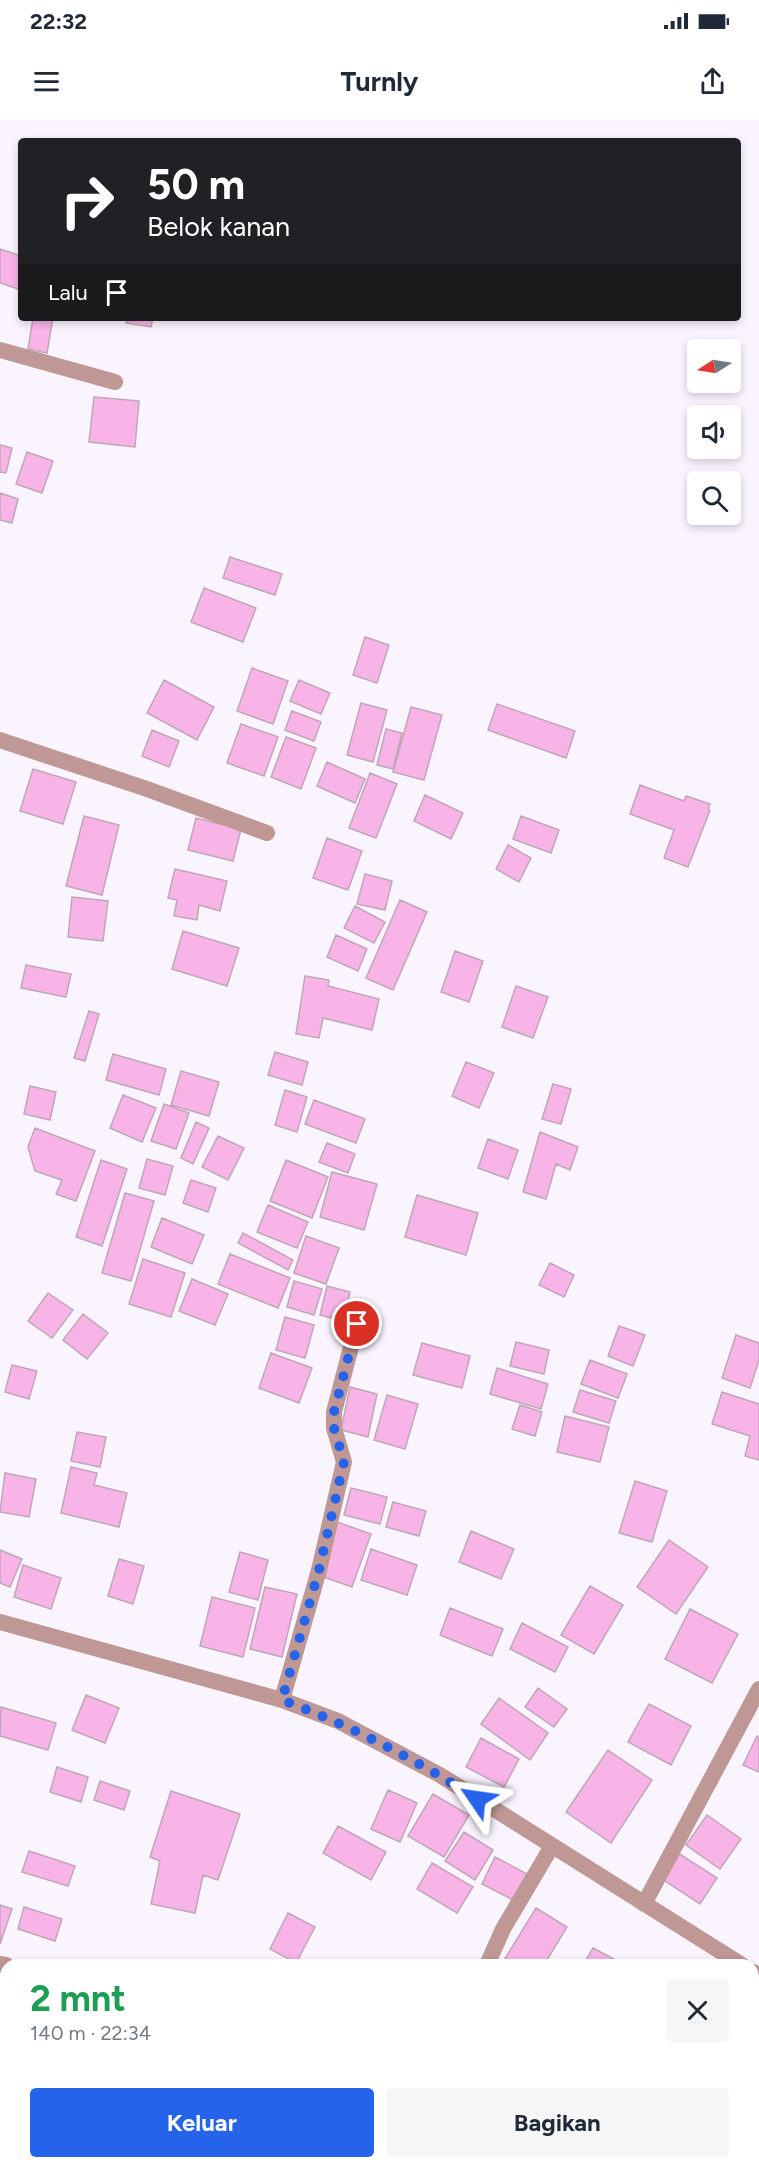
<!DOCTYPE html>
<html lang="id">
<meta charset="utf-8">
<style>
body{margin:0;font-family:Figtree,sans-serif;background:#f6f6f7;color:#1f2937;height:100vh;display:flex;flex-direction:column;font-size:22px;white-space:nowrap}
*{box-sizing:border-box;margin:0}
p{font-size:20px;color:#747a83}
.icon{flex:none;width:33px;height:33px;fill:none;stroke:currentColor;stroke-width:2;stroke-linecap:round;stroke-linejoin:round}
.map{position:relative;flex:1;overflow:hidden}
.side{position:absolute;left:0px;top:1839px;width:759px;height:210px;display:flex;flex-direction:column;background:#fff;border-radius:18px 18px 0 0;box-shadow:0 3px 9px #0003}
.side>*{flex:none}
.hud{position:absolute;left:18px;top:18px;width:723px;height:183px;border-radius:6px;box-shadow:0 3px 9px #0003;background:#202124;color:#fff;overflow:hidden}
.needle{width:39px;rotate:258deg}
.controls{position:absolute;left:687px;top:219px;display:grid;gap:12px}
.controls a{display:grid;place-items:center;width:54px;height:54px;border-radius:6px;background:#fff;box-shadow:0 3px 9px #0003;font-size:30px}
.pin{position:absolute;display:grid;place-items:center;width:51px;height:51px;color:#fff;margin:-26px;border:3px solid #fff;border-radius:50%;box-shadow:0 2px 6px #0007}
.me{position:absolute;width:66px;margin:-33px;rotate:302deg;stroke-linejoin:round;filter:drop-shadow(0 0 4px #0008)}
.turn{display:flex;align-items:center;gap:21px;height:126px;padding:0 30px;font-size:27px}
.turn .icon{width:78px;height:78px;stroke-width:2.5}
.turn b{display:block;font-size:42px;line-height:51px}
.then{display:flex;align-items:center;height:57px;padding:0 30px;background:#0003;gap:12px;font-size:22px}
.round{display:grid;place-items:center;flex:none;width:63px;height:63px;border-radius:6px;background:#f6f6f7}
.summary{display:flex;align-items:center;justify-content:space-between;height:102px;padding:0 30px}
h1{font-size:36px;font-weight:700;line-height:45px;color:#1e9e55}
.action{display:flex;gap:12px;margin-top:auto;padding:12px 30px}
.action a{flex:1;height:69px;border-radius:6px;background:#2563eb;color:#fff;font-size:24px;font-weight:700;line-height:69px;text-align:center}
.action a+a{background:#f6f6f7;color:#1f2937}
.status{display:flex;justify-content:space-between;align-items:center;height:42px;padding:0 30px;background:#fff;direction:ltr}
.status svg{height:16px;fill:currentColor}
header{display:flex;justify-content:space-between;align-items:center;height:78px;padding:0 30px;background:#fff;font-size:27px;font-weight:700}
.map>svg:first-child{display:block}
</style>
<div class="status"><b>22:32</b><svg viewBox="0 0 49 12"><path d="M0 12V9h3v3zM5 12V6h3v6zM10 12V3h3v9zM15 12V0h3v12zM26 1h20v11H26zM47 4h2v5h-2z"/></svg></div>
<header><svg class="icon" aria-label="menu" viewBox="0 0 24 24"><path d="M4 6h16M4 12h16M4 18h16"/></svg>Turnly<svg class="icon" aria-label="share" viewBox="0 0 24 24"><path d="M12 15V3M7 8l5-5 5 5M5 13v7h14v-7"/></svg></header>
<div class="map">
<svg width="759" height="2049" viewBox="0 0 759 2049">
<rect width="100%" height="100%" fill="#faf4fe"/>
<!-- building -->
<path fill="#f8b3e7" stroke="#bfa7b8" stroke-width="1.5" d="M0 129 21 136V170L0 163Z
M33 198H53L47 233 28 229Z
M127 198H153L151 207 126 203Z
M94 277 139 281 135 327 89 322Z
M0 325 12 328 6 353 0 352Z
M27 332 53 341 42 373 16 364Z
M0 373 18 379 12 403 0 400Z
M230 437 282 454 275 475 223 458Z
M204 468 256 488 243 522 191 502Z
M365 517 389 525 377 563 353 555Z
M252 548 288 561 273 604 237 591Z
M164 560 214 587 197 620 147 593Z
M299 560 330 573 321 594 290 581Z
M361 583 387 590 373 642 347 635Z
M497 584 575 611 566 638 488 610Z
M411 587 442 595 424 660 393 652Z
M292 591 321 602 314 621 285 610Z
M241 604 278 617 264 656 227 643Z
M386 609 402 613 393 649 377 645Z
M152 610 179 621 169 647 142 636Z
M286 617 316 628 301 669 271 657Z
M327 642 365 659 355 683 317 666Z
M33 649 76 662 63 704 20 691Z
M370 653 397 664 376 718 349 708Z
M640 665 684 681 686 676 710 684 708 689 710 690 688 747 664 738 674 710 630 694Z
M425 675 463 693 451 719 414 701Z
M84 696 119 705 102 775 66 766Z
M521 696 559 710 551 733 513 719Z
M196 698 241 709 233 741 188 730Z
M327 718 362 731 348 770 313 758Z
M508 725 531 738 519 762 496 749Z
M175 749 227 761 220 791 199 785 197 800 174 796 177 780 168 778Z
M365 754 392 761 385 790 357 784Z
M72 777 108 781 103 821 68 817Z
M400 780 427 792 393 870 366 858Z
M355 786 385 802 374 823 344 808Z
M183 811 239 828 227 866 172 849Z
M336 815 367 829 358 851 327 837Z
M455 831 483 841 469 882 441 872Z
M26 845 71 854 66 877 21 868Z
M305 856 329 860 328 866 379 879 372 910 323 898 319 918 296 914Z
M516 866 548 877 533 918 502 907Z
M89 891 99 894 85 941 74 938Z
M275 932 308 942 302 965 268 955Z
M113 934 166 949 159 975 106 960Z
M466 942 494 953 479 988 452 976Z
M181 951 219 962 209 996 171 985Z
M553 964 571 969 561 1004 542 999Z
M30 966 56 972 50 1000 24 994Z
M285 970 307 977 297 1012 275 1005Z
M123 975 156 988 142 1022 110 1008Z
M314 980 365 999 356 1023 305 1004Z
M164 984 189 993 176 1029 151 1021Z
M196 1002 209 1008 193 1044 181 1038Z
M35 1008 95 1031 76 1081 56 1074 62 1060 35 1051 28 1027Z
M540 1012 578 1027 570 1050 556 1044 546 1079 523 1072Z
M218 1016 244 1028 228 1060 202 1047Z
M488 1019 518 1030 508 1059 478 1048Z
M327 1023 355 1034 348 1053 319 1042Z
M147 1039 173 1046 165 1075 139 1068Z
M101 1040 127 1049 102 1126 76 1117Z
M286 1040 328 1057 312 1098 270 1081Z
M332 1052 377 1064 364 1110 320 1097Z
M191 1060 216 1068 208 1092 183 1083Z
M125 1073 154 1081 131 1161 102 1153Z
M417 1075 478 1093 466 1135 405 1117Z
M268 1085 308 1102 297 1128 257 1112Z
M162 1098 204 1115 192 1144 151 1127Z
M243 1113 293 1140 288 1150 238 1123Z
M306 1116 339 1128 326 1164 294 1153Z
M230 1134 290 1158 278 1188 218 1164Z
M143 1139 185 1153 171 1197 129 1184Z
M550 1143 574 1155 564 1177 539 1165Z
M192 1159 228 1174 215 1205 179 1191Z
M294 1161 322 1169 314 1195 287 1187Z
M327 1166 350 1172 343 1201 320 1195Z
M48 1173 73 1190 52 1218 28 1201Z
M83 1194 108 1213 87 1239 63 1220Z
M285 1197 314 1205 305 1238 276 1230Z
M619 1206 645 1215 633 1246 608 1236Z
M736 1215 759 1223V1240L750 1268 722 1258Z
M516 1222 549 1230 544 1254 510 1246Z
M422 1223 470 1236 462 1268 413 1255Z
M271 1233 312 1248 299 1283 259 1268Z
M590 1240 627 1254 618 1278 581 1264Z
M12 1245 37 1251 29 1279 5 1272Z
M497 1248 548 1264 541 1289 490 1274Z
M350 1267 377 1274 368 1317 341 1310Z
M580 1270 616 1281 609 1303 573 1292Z
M722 1272 759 1284V1340L745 1336 750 1316 712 1304Z
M387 1275 418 1284 405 1329 374 1320Z
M520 1285 542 1292 535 1316 512 1309Z
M565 1296 609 1307 600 1342 557 1332Z
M77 1312 106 1317 100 1347 71 1341Z
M71 1347 97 1353 94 1365 127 1373 119 1407 61 1393Z
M5 1353 36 1359 29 1397 0 1392Z
M635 1361 667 1371 652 1422 619 1413Z
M351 1368 387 1377 380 1404 344 1395Z
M393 1382 426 1391 419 1416 386 1407Z
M337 1402 371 1414 352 1467 318 1455Z
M471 1411 514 1429 501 1459 459 1442Z
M669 1420 708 1447 676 1494 637 1467Z
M371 1429 417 1445 407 1475 361 1460Z
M0 1430 22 1439 10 1467 0 1463Z
M240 1432 268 1440 258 1480 229 1472Z
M119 1439 144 1446 133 1484 108 1476Z
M23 1445 61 1458 51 1489 14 1477Z
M590 1466 623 1485 594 1534 561 1515Z
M265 1467 297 1474 282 1537 250 1529Z
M212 1477 255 1488 243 1537 200 1526Z
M450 1488 503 1509 492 1536 440 1515Z
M690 1489 738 1514 712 1563 665 1539Z
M522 1503 568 1527 555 1552 510 1529Z
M538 1568 567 1589 554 1607 525 1587Z
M86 1575 119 1588 105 1623 72 1610Z
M499 1578 548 1613 530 1640 481 1604Z
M649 1584 691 1606 671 1645 628 1622Z
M1 1587 56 1603 48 1630 0 1616Z
M757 1616 759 1617V1652L743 1645Z
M481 1618 519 1639 504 1667 466 1647Z
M608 1630 652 1660 611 1723 566 1692Z
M57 1647 88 1657 81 1682 50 1672Z
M100 1661 130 1671 124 1690 94 1680Z
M388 1670 417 1683 400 1722 371 1709Z
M171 1671 240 1694 218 1760 203 1755 195 1793 151 1784 160 1741 150 1737Z
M433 1674 469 1695 444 1737 408 1716Z
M707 1695 741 1719 720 1749 686 1725Z
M338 1706 386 1732 371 1760 323 1733Z
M464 1712 493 1730 475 1760 445 1741Z
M29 1731 75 1746 68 1766 22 1752Z
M678 1733 717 1758 700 1784 662 1759Z
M495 1737 527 1754 513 1780 482 1764Z
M432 1743 473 1767 457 1793 417 1769Z
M0 1785 12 1789 0 1824Z
M24 1787 62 1799 55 1821 18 1809Z
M536 1788 567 1807 544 1845H501Z
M288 1793 315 1807 296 1843 270 1829Z
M593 1828 625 1845H583Z
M753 1921 759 1924V1960L753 1956Z
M206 2043H238L237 2049H205Z"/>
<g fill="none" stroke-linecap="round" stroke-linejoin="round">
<!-- minor -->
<path stroke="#bf9895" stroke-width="16" d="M0 230 115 262
M0 620 147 669 267 713
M0 1502 282 1580 338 1601 440 1655 742 1845
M282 1580 319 1450 344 1342 334 1308V1292L357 1204
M644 1784 759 1569
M0 1844 6 1845
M487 1845 503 1809 552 1726
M753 1852 759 1856
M434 2043 447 2049
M363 2049 365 2043"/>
</g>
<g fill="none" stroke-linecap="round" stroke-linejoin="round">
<!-- route -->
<path stroke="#2563eb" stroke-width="10" stroke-dasharray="0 18" d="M357 1204 334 1292V1308L344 1342 319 1450 282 1580C351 1606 415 1639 477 1679"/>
</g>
</svg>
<div class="controls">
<a><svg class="needle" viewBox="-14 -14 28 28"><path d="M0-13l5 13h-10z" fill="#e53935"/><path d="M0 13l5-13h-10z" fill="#747a83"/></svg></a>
<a><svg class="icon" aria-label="sound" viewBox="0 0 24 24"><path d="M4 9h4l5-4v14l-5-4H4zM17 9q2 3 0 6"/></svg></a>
<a><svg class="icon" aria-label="search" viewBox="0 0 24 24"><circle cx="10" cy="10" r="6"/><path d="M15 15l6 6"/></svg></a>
</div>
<div class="pin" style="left:357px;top:1204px;background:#d93025"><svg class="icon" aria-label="arrive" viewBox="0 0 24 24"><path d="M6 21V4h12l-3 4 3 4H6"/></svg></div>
<svg class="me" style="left:477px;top:1679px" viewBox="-20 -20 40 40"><path d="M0-17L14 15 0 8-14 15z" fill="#2563eb" stroke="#fff" stroke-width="4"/></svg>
<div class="hud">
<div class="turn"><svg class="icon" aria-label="right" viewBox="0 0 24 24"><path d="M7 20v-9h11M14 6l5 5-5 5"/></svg><div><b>50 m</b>Belok kanan</div></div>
<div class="then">Lalu<svg class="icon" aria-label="arrive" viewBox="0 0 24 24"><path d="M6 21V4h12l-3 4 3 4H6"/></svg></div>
</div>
<section class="side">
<div class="summary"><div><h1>2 mnt</h1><p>140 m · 22:34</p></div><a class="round"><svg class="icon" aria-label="close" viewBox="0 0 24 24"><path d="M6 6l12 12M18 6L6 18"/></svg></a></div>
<div class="action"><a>Keluar</a><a>Bagikan</a></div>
</section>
</div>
